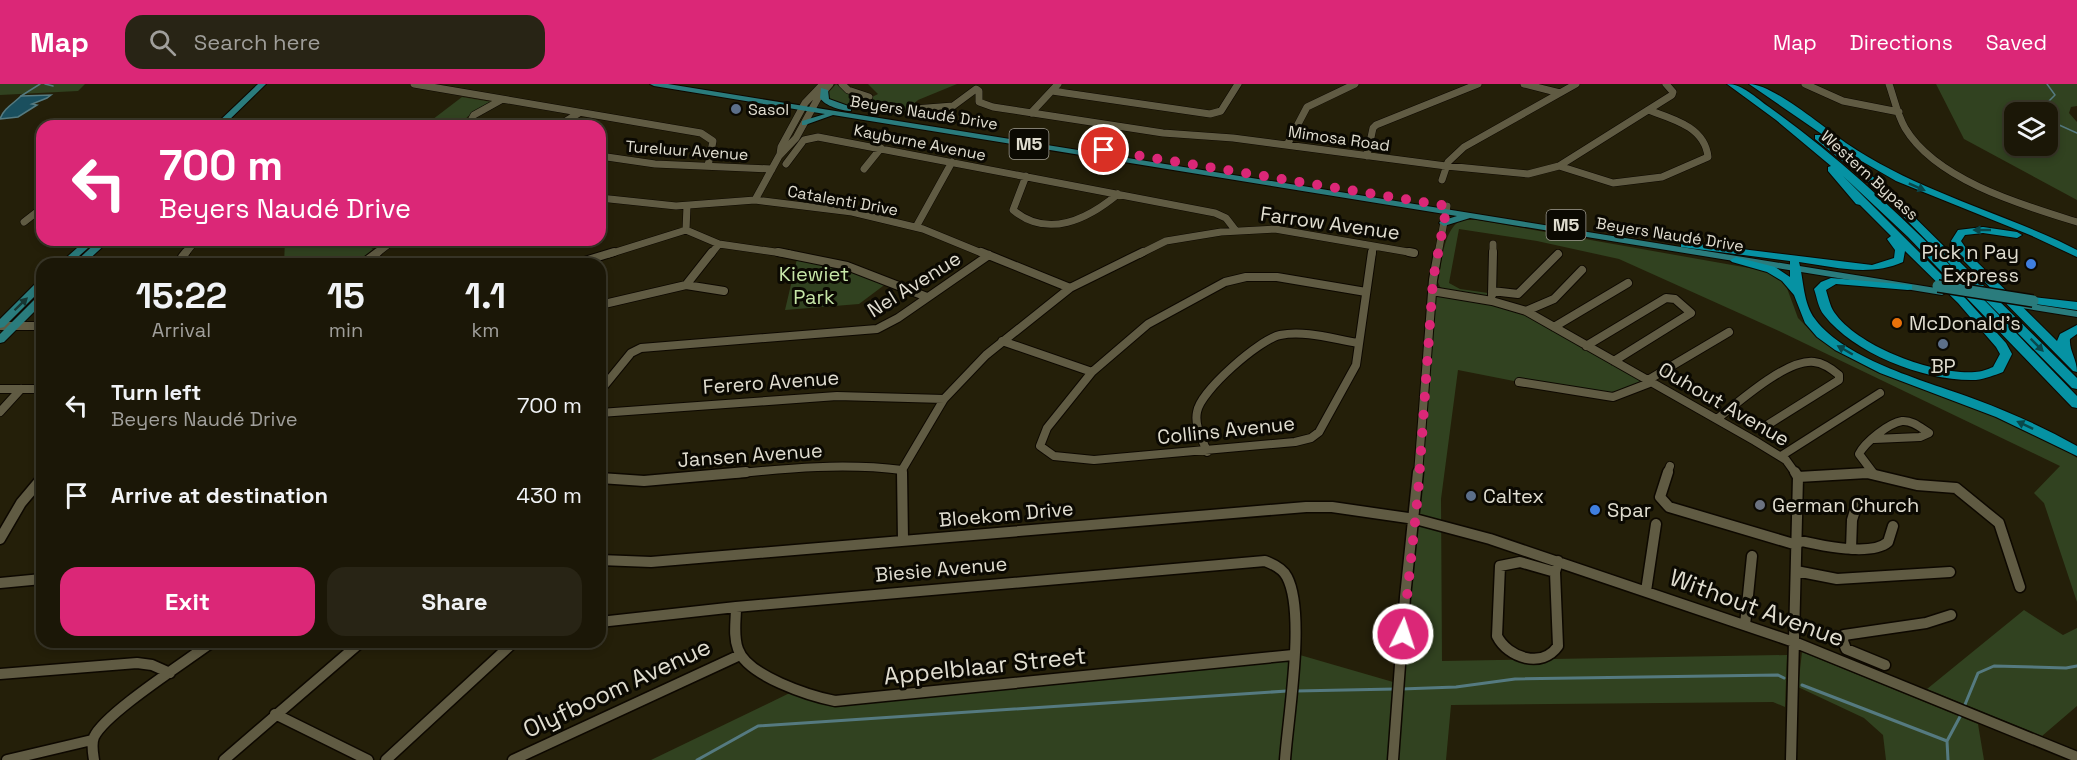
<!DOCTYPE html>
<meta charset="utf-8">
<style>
body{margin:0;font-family:"Space Grotesk",sans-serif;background:#282415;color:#f1f3f6;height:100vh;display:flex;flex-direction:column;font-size:22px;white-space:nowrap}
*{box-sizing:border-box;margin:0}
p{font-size:20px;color:#a09f9b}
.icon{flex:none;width:33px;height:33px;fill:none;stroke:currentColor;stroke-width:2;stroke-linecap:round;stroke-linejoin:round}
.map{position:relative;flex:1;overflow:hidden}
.side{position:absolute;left:36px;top:174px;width:570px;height:390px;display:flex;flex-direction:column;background:#1b1707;border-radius:18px;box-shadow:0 3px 9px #0003,0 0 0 2px #393628}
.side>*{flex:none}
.hud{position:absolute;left:36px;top:36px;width:570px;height:126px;border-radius:18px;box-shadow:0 3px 9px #0003,0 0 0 2px #393628;background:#db2777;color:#fff;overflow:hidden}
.controls{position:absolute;left:2004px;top:18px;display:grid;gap:12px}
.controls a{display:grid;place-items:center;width:54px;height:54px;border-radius:12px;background:#1b1707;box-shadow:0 3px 9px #0003,0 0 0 2px #393628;font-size:30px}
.pin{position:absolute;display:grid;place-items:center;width:51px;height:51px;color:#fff;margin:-26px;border:3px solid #fff;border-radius:50%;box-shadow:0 2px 6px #0007}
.me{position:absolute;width:66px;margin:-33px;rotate:4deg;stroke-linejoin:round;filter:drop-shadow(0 0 4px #0008)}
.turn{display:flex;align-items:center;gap:21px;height:126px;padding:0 24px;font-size:27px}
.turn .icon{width:78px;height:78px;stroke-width:2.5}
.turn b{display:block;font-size:42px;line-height:51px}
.eta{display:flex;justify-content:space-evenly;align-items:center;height:102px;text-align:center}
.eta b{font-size:36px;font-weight:700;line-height:42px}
.action{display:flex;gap:12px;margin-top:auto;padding:12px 24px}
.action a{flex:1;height:69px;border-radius:18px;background:#db2777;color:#fff;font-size:24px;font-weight:700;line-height:69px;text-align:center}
.action a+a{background:#282415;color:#f1f3f6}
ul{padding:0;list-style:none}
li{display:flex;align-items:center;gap:18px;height:90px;padding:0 24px}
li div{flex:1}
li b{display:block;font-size:22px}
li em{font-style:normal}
header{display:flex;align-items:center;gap:36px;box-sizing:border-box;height:84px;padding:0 30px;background:#db2777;color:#fff}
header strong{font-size:28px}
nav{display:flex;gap:33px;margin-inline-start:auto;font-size:21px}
.search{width:420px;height:54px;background:#282415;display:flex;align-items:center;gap:15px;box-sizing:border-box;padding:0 21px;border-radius:18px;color:#a09f9b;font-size:22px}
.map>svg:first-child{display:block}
</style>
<header>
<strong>Map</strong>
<div class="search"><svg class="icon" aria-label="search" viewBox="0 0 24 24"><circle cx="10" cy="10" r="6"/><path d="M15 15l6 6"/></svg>Search here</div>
<nav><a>Map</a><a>Directions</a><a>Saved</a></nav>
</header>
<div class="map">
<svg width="2077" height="676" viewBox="0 0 2077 676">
<rect width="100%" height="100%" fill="#241f09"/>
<!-- green -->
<path fill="#314220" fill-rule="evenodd" d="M0 0H85L78 7 0 11Z
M836 0 846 7 868 15 878 10 868 0H957L918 16 901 31 836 19 829 14V8Z
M1936 0H2077V22L2071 23 2069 29 2077 38V116L1964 55ZM2014 28H2048V62H2014Z
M462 13 492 18 467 33 464 42H424Z
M1462 136H1478L1766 187 1784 196 1798 234 1820 256 1845 271 2001 333 2067 367 2077 374V518L2044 419 2034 409 2060 382 1779 247 1619 175 1537 157 1459 145 1449 199 1460 205 1488 209V214L1449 208 1440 203 1438 198C1442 179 1443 144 1462 136Z
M285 156H358L373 165 355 180H284Z
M797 175 855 188 887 199 859 220 785 226Z
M1433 207 1531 229 1653 297 1621 310 1519 298 1458 286 1441 415 1442 577 1787 571 1785 623 1773 618 1451 621 1446 676H651L798 605 836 614 1293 569 1400 600Z
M2024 526 2063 551 2077 544V622L2042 652 1927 605Z
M1802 568 1978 640 1984 676H1886L1883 651 1864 634 1798 603Z"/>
<!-- water -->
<path fill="#1a4f5e" stroke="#557a80" stroke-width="1.5" d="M51 11 47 14 32 20 37 21 18 33 0 35C4 24 13 20 21 12Z"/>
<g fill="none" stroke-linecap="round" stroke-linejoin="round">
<!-- stream-far1 -->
<path stroke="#557a80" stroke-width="1.5" d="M45 0 53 2
M21 12 40 0
M2045 28 2046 20 2055 11 2047 0
M2048 32 2057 40 2077 49"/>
<!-- stream -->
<path stroke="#557a80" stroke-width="3" d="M1802 601 1947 657
M1401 605 1456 603 1515 595 1778 591 1784 594
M1296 607 1395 605
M1964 623 1978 589 1994 582 2066 584 2077 582
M697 676 758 642 1287 607
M1948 676 1947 657 1962 629"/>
<defs>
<path id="minor-far2" d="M414 0 701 49 713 57 708 82
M842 0 848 6 869 13
M1524 0 1560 9
M1805 0 1843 17 1899 28
M1889 0C1894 14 1897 30 1905 44 1936 96 2022 121 2077 138
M1052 7 1210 30 1221 27 1238 0
M914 25 953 22 976 5 979 7V18L993 23 1163 49 1233 54 1446 82 1528 90 1559 82 1672 11 1673 8 1666 0
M1031 29 1058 0
M468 42 474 31 501 16
M558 42 579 29
M1287 61 1307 23 1355 0
M780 70 781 63 805 19 823 0
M600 72 655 80 772 85
M1367 72 1373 44 1376 41 1478 0
M786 80 804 56 818 53 1215 129 1226 134 1236 147
M1559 82 1613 99 1662 93 1708 73C1705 43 1673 35 1648 26
M864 85 881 64
M1026 92 1013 126C1048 155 1088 135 1118 110
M1442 96 1448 78 1464 63 1576 0
M600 114 676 122 755 116 852 128 923 145 984 170
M755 116 779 72 796 54 818 14 830 0
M687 122 686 146 719 160 789 170
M24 138 42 124
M916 143 952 78
M490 156H493
M185 170 196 156
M376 170 394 156
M609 170 686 146
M711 170 719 160
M1140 170 1166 157 1221 148 1275 145 1414 169
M1372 170 1373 162
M1438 170 1447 122
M1493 170V160"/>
<path id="minor-far1" d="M778 168 847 182 927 213
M981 168 1070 204
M1409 168 1414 169
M182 180V173L186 168
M362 180 378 168
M575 180 614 168
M686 201 712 168
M1432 207 1492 217 1526 227 1755 357 1786 376 1796 390
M1492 207 1518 210 1558 170
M1366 208 1277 193H1246L1225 198 1148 240 1092 288 1047 344 1040 362 1054 372 1094 376 1295 358 1311 354 1319 348 1356 281 1372 168
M1492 211 1493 168
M600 221 686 201 724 207
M1526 227 1554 215 1582 186
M0 242H42
M1554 243 1628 199
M1002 257 1092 288
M1586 262 1666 214 1675 215 1691 229 1614 277
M1648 296 1729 248
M1519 298 1613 313 1652 298
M0 305H42
M600 307 631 269 641 264 877 245 898 234 989 171
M0 328 21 305
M600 329 837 312 944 315
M1717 335C1739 318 1786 275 1814 278 1824 279 1832 285 1839 291V296L1761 345
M1207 368C1203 356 1194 342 1197 328 1200 307 1260 255 1280 251 1305 246 1333 255 1358 259
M1781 372 1880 309
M732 390C789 384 845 379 902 386
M902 390V386L944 315 986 271 1070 204 1143 168
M1418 390 1433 196 1438 168
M1667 390 1670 382
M1853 390H1870
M1874 390 1859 370C1865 358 1889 339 1902 337 1912 336 1921 344 1929 349L1920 353 1874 355"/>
<path id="minor" d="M902 388 903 456
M1668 388 1660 413 1669 423 1797 461
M1798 393 1867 389 1917 401 1956 404 1999 439 2020 503
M600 394 644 397 746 388
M0 455 21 419 42 394
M1797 456C1818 461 1871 473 1888 458L1893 442
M1851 465 1852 436 1857 420
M600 476 651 478 1306 423H1332L1415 435 1490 455 1794 558 2077 673
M1520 478 1555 488 1558 562C1542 585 1508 574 1497 552L1500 482Z
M1796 487 1837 495 1950 488
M1555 488 1558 477
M0 499 42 495
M1646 507 1656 440
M736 523C736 537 733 552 738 565 747 592 810 612 835 617L1293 571
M600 538 736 523 1265 477C1273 480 1283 485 1287 493 1306 529 1288 633 1285 676
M1745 541 1752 472
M1885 581 1846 565 1843 557 1844 551 1926 539 1951 531
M0 590 137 579 152 581 170 589
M275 630 368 676
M7 676 92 656
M94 676C93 669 91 660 94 653 105 629 187 577 212 558
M224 676 361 558
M386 676 514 558
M513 676 740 571
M1393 676 1405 513 1418 388
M1791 676 1798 393 1795 388"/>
<path id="major" d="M258 0H266L223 42H214Z
M650 0H668L1942 205 1947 208 1942 211 1470 134 1444 142 1439 139 1441 137 1457 132 833 31 805 41H802V37L825 30 654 2Z
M821 4 828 6 829 15 851 23V27C842 27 825 22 820 14Z
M86 156H97L70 180H59Z
M99 156H110L84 180H73Z
M42 196V205L4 243 0 244V235L38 197Z
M42 211V220L4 258 0 259V250L38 212Z
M2026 219 2077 227V233L2022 224 2021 222 2022 220Z"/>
<path id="highway" d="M1727 0C1743 0 1756 14 1769 23 1884 105 1979 212 2077 312V324L2072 323 1908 153 1843 92 1966 215 2006 259 2012 270 2003 288C1995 291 1985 295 1976 296 1927 298 1854 270 1824 231 1818 224 1817 213 1814 205L1821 198 1831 194 1912 201V205L1908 206 1836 200 1826 206C1828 212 1830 222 1834 228 1858 263 1934 291 1975 288 1981 288 1988 285 1993 283L2000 270 1996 263 1958 219 1905 167 1903 178C1870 193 1834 183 1799 178 1804 197 1803 219 1815 235 1846 277 1930 298 1977 316 2012 329 2045 344 2077 362V372L1996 333 1880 289 1835 266 1817 253 1805 239 1794 211 1782 197 1767 188 1732 178 1730 176 1736 173 1775 183 1790 193V177L1681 163V159L1685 158 1872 181 1894 174 1895 166 1887 155 1891 152 1860 121 1856 120 1828 87V83L1831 82 1776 36Z
M1749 0C1773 0 1824 44 1846 59 1912 104 1987 124 2059 157L2077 166V173L2030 151 1896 97 1858 75Z
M1815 51H1821L1878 97 2077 294V305L2072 304 1872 101 1815 55Z
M1983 143 2017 148 2022 151 2017 154 1983 149 1965 151 1961 157 1972 173 2057 257 2060 250 2077 241V250L2070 255C2069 267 2077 275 2077 288L2073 287 1964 177 1951 157 1958 146Z
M2033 213 2077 218V226L2029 219 2027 217 2029 215Z"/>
</defs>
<!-- minor-far2 casing -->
<use href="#minor-far2" stroke="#0d0800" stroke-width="8"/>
<!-- minor-far1 casing -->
<use href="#minor-far1" stroke="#0d0800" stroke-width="10"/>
<!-- minor casing -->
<use href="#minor" stroke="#0d0800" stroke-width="13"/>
<!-- major casing -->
<use href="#major" stroke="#0d0800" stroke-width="2"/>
<!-- highway casing -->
<use href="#highway" stroke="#0d0800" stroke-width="2"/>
<!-- minor-far2 -->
<use href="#minor-far2" stroke="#605b43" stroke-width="7"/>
<!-- minor-far1 -->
<use href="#minor-far1" stroke="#605b43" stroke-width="8"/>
<!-- minor -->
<use href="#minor" stroke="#605b43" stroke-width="10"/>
<!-- major -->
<use href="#major" fill="#2a7c7d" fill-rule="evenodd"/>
<!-- highway -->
<use href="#highway" fill="#0692a3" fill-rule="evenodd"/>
<defs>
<path id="major-bridge" d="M1938 202 2033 217"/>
</defs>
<!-- major-bridge casing -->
<use href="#major-bridge" stroke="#0d0800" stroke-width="14" stroke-linecap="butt"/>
<!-- major-bridge -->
<use href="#major-bridge" stroke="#2a7c7d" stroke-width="11"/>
</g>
<!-- one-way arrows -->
<defs><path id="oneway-solid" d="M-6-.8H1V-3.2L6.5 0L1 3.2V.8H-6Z" transform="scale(1.5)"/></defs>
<g fill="#09474a">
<use href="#oneway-solid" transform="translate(1917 103) rotate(24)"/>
<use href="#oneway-solid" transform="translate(1982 146) rotate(-180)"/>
<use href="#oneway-solid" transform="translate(2037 261) rotate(45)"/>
<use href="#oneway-solid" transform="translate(1845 266) rotate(-150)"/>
<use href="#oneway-solid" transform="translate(2025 341) rotate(-155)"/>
</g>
<use fill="#173733" href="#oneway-solid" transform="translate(21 220) rotate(-44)"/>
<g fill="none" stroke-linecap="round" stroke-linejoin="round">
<!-- route -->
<path stroke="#db2777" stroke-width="10" stroke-dasharray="0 18" d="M1104 66 1447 122 1433 196 1418 410 1403 550"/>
</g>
<!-- markers -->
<g fill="#5c6f8a" stroke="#0b0902" stroke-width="2">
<circle cx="736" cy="25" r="6"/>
<circle cx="1943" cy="260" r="6"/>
<circle cx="1471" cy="412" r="6"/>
</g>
<g fill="#3f7fe0" stroke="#0b0902" stroke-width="2">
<circle cx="2031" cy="180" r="6"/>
<circle cx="1595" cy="426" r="6"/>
</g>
<circle fill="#e8710a" stroke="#0b0902" stroke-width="2" cx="1897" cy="239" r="6"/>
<circle fill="#6b7280" stroke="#0b0902" stroke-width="2" cx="1760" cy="421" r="6"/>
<g text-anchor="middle" stroke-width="6" stroke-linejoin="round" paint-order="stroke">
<!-- far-poi labels -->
<g font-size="16" fill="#e0ddd0" stroke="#0b0902" text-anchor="start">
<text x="748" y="31">Sasol</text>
</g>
<!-- far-street labels -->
<g font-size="16" fill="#e0ddd0" stroke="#0b0902">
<text transform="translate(924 28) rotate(9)" y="6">Beyers Naudé Drive</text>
<text transform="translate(1339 54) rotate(8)" y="6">Mimosa Road</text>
<text transform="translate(920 58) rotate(11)" y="6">Kayburne Avenue</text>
<text transform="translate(687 66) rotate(4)" y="6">Tureluur Avenue</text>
<text transform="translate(1870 91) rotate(42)" y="6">Western Bypass</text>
<text transform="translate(843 116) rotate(10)" y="6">Catalenti Drive</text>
<text transform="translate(1670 150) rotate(9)" y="6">Beyers Naudé Drive</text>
</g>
<!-- shield labels -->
<g fill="#0b0902" stroke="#a09d92" stroke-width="1.5">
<rect x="1009.5" y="45" width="39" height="30" rx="4.5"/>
<rect x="1546.5" y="126" width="39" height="30" rx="4.5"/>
</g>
<g font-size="18" font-weight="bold" fill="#e0ddd0">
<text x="1029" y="66">M5</text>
<text x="1566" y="147">M5</text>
</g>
<!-- street labels -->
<g font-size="20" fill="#e0ddd0" stroke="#0b0902">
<text transform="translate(1330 139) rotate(8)" y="7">Farrow Avenue</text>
<text transform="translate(914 200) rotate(-32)" y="7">Nel Avenue</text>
<text transform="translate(771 298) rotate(-4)" y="7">Ferero Avenue</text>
<text transform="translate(1724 320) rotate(30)" y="7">Ouhout Avenue</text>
<text transform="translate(1226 346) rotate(-6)" y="7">Collins Avenue</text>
<text transform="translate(750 371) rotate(-4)" y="7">Jansen Avenue</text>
<text transform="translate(1006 430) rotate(-5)" y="7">Bloekom Drive</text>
<text transform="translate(941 485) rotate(-5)" y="7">Biesie Avenue</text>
</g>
<!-- poi labels -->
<g font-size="20" fill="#e0ddd0" stroke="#0b0902" text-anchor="start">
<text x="2019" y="175" text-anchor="end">Pick n Pay<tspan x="2019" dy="23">Express</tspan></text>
<text x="1909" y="246">McDonald's</text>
<text x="1943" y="289" text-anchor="middle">BP</text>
<text x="1483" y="419">Caltex</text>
<text x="1772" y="428">German Church</text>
<text x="1607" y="433">Spar</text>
</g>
<!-- park labels -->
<g font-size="20" fill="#c6e6a7" stroke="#0b0902">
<text x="814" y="197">Kiewiet<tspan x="814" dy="23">Park</tspan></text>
</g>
<!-- near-street labels -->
<g font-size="24" fill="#e0ddd0" stroke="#0b0902">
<text transform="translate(1757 524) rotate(20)" y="8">Without Avenue</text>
<text transform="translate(985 582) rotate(-6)" y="8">Appelblaar Street</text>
<text transform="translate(617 604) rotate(-25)" y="8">Olyfboom Avenue</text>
</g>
</g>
</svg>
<div class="controls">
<a><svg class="icon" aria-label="layers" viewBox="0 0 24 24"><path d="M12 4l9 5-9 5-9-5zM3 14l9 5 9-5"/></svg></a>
</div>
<div class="pin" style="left:1104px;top:66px;background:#d93025"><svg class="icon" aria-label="arrive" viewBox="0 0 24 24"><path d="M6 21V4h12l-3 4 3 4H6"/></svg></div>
<svg class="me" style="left:1403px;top:550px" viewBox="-20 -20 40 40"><circle r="17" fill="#db2777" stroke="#fff" stroke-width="3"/><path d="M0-11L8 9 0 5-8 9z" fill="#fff"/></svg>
<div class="hud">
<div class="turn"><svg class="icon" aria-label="left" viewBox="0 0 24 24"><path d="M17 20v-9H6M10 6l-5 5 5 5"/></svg><div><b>700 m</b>Beyers Naudé Drive</div></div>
</div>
<section class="side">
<div class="eta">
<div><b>15:22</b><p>Arrival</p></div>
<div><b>15</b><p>min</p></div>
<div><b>1.1</b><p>km</p></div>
</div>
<ul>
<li><svg class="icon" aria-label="left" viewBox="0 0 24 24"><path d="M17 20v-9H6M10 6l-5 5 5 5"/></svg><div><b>Turn left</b><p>Beyers Naudé Drive</p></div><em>700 m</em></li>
<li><svg class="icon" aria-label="arrive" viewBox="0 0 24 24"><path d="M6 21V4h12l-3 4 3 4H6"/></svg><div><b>Arrive at destination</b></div><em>430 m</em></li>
</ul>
<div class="action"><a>Exit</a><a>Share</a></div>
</section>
</div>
